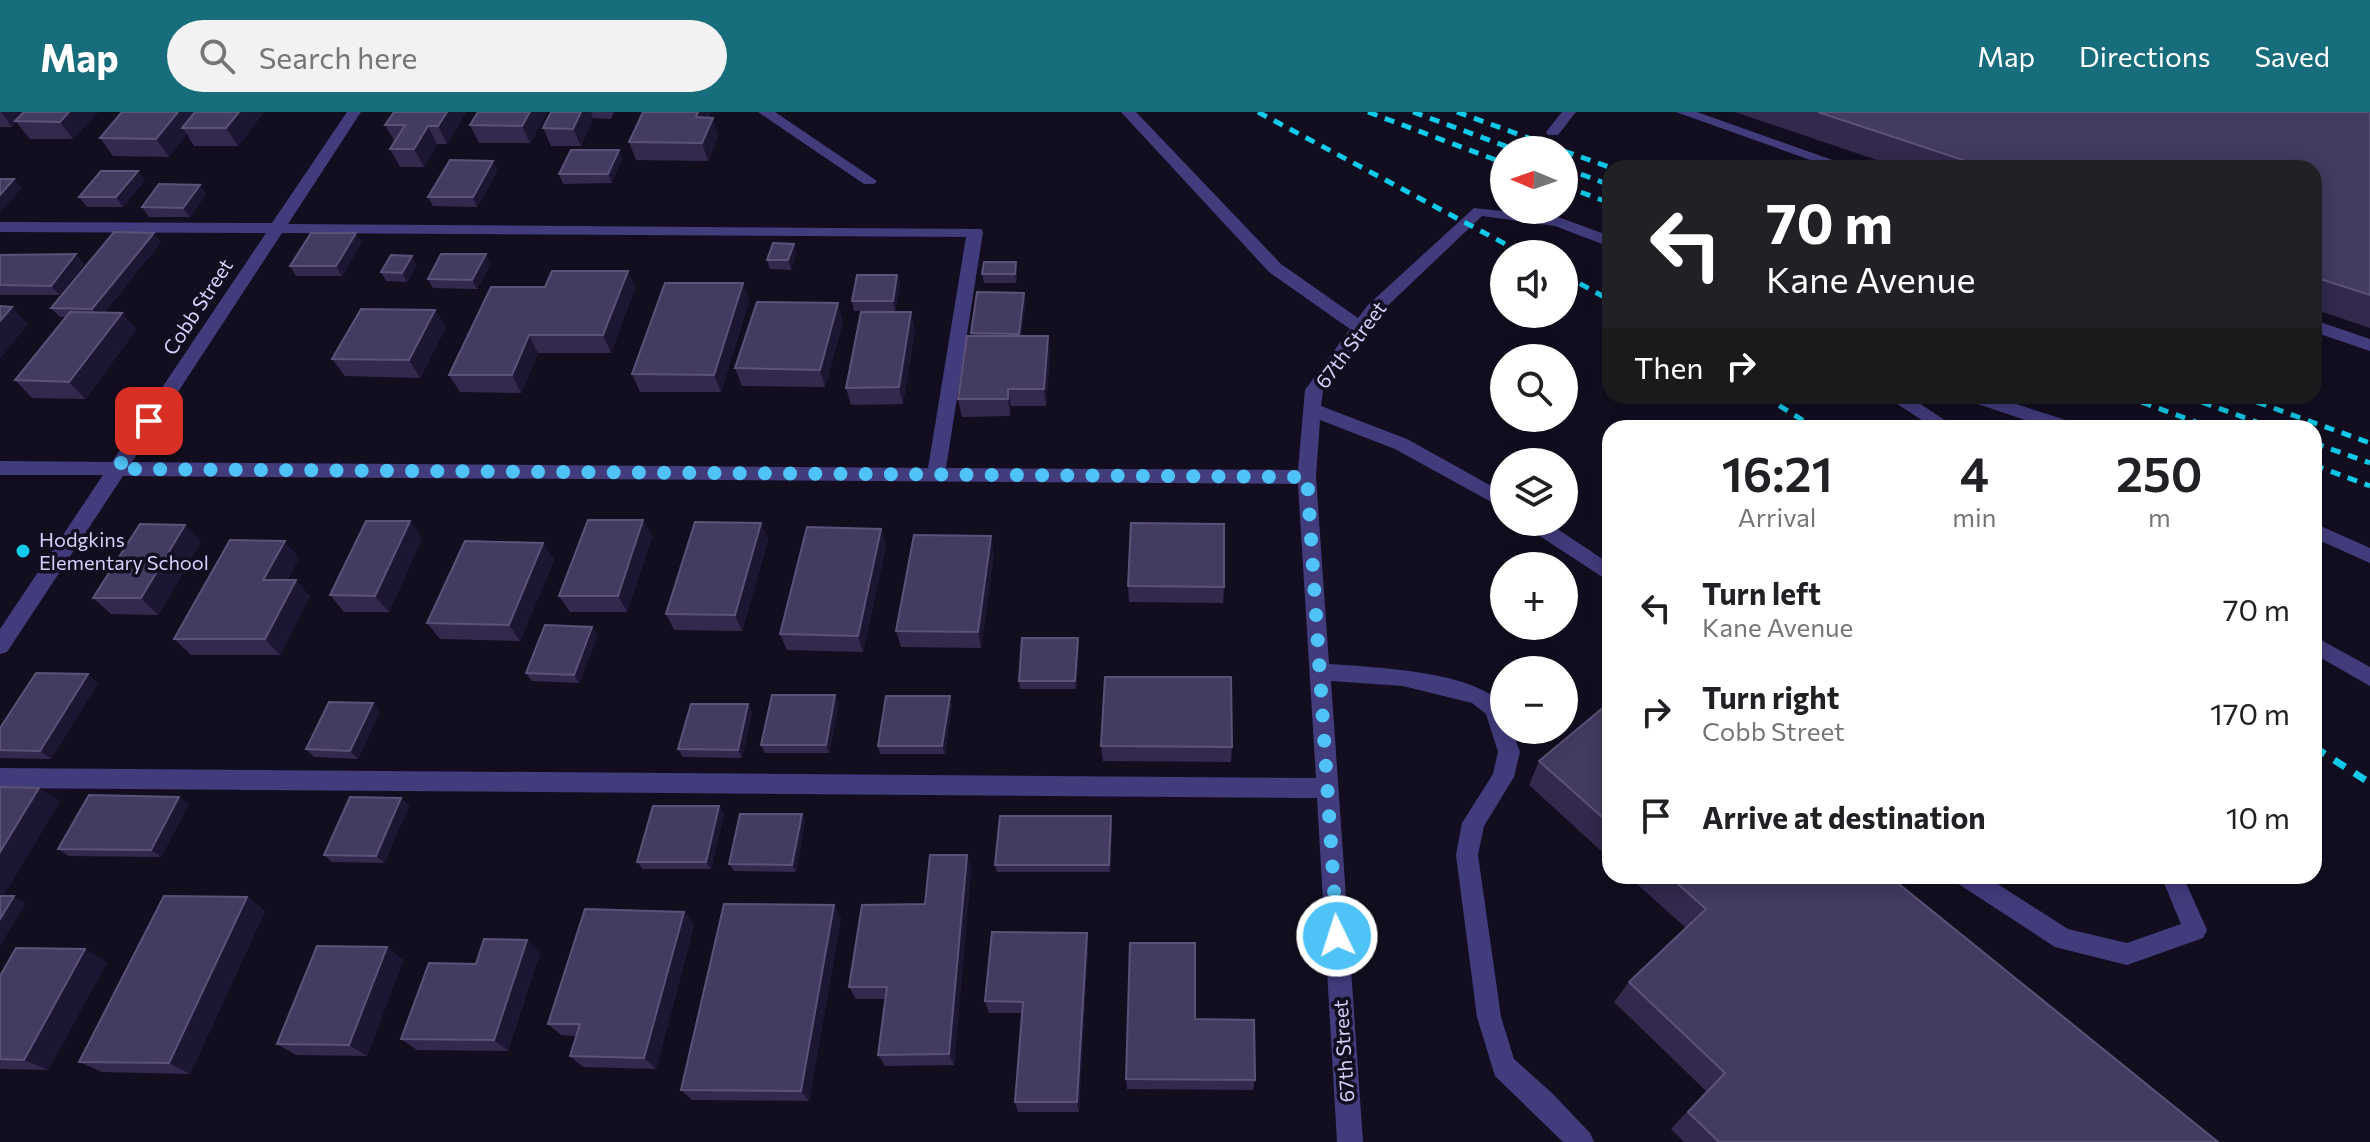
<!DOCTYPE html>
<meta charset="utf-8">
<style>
body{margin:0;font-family:Commissioner,sans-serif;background:#f2f2f2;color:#202124;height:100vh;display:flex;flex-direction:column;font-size:30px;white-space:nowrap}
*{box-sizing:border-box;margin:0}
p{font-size:26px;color:#757577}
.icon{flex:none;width:44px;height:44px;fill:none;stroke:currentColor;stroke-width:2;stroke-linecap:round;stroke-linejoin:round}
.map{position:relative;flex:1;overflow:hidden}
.details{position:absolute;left:1602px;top:308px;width:720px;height:464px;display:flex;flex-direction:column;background:#fff;border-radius:24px;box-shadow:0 4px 20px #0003}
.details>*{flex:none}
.guide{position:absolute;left:1602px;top:48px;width:720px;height:244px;border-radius:24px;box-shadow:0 4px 20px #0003;background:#202124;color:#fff;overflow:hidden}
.needle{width:52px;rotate:272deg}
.tools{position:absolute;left:1490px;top:24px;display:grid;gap:16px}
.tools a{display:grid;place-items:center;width:88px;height:88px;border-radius:50%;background:#fff;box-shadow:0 4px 20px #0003;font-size:40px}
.pin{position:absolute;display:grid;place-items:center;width:68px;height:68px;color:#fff;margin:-34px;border-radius:16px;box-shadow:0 4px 12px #0006}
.me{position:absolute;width:88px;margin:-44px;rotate:356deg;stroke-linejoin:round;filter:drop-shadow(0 0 6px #0008)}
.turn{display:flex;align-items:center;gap:28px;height:168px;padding:0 32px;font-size:36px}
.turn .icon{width:104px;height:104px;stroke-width:2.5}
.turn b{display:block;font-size:56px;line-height:68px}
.then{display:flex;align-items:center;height:76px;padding:0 32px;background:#0003;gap:16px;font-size:30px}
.eta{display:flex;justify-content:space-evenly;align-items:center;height:136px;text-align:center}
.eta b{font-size:48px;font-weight:600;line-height:56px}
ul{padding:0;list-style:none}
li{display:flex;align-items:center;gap:24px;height:104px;padding:0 32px}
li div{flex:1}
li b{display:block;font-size:30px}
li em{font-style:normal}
header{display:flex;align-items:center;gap:48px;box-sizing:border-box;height:112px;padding:0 40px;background:#186d7d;color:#fff}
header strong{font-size:38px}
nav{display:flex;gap:44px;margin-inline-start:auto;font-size:28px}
.search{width:560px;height:72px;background:#f2f2f2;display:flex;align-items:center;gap:20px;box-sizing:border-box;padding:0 28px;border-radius:44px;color:#757577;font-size:30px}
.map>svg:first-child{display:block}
</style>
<header>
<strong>Map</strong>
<div class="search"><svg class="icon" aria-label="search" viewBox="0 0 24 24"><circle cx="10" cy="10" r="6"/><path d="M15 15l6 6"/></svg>Search here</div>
<nav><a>Map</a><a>Directions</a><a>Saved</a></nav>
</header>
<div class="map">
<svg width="2370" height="1030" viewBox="0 0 2370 1030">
<rect width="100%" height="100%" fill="#120e20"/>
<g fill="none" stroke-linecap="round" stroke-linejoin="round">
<!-- minor -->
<path fill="#423c7d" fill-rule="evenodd" d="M347 0H361L288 112 981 117 983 120 946 356 1298 358 1305 278 1350 217 1269 160 1121 0H1136L1281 152 1358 206 1368 193 1474 96 1558 105 1610 124V135L1555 114 1482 104 1380 201 1323 279 1321 294 1407 327 1504 381V397L1395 337 1320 308 1316 365 1329 552C1372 555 1477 559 1504 594V618H1512L1520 640 1514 665 1484 714 1478 743 1501 905 1514 947 1552 981 1590 1021 1594 1030H1563L1495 964 1477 905 1456 743 1462 711 1493 662 1498 640 1486 602 1472 591 1403 574 1331 569 1363 1030H1337L1317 686 0 676V656L1316 666 1298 372 123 364 7 540 0 542V517L103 363H0V349L112 350 266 121 0 120V110L272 111ZM282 121 966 125 928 356 132 350Z
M758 0H775L877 69 874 72H864Z
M1562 0H1576L1558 23H1548L1546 20Z
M1676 0H1697L1855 56H1833Z
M2314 208 2370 227V239L2314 220Z
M1885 284H1908L1957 316H1934Z
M1963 284H1991L2075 311 2078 316H2049L1966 288Z
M1524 410H1547L1610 452V470L1526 415Z
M2314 411 2370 436V451L2314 426Z
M2314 524 2370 555V574L2314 542Z
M1954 764H1985L2068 817 2127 831 2181 812 2161 764H2183L2207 818 2203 826 2127 853 2055 835 1957 771Z"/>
<!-- rail-far1 -->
<path stroke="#0fcaea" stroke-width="5" stroke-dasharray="10 8" stroke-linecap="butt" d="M1258 0 1524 142
M1368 0 1504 51
M1413 0 1516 38
M1457 0 1562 38
M1564 39 1612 56
M1564 56 1610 73
M1564 74 1610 91
M1564 163 1610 188
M1764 284 1815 316
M2125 284 2212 316
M2185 284 2273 316
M2240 284 2370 331
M2314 331 2370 351
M2314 353 2370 374"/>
<!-- rail -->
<path stroke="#0fcaea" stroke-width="7" stroke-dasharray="13 11" stroke-linecap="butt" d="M2314 635 2370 671"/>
</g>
<!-- wall -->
<path fill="#32294d" d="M0 0H98L73 27H30L16 10 12 15H0Z
M122 0H264L238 34H194L187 22 169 45 113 44 100 26Z
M466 0 447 32H437L424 55H400L390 37 395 30 385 13Z
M478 0H547L530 31H479L470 13Z
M551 0H614L611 7 593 6 581 34H551L543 16Z
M711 0 709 6 718 24 708 49 636 48 629 30Z
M1735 0H2370V216L2314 197V56H1900Z
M619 38 622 47 612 71 563 72 559 62Z
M498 58 477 95 433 94 428 85Z
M145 68 123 95H87L79 85Z
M206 82 190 105H149L142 95Z
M161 130 105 200 122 201 136 218 85 287 32 286 15 268 66 205H60L51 196Z
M362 130 342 164H296L290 154Z
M794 132 796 141 791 158 770 157 767 148Z
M0 143 84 152 60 183H0Z
M491 152 477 177 433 176 428 167Z
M417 153 407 170 386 169 381 160Z
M628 159 635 176 611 241H538L521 281 460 280 449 263 545 175Z
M1017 159 1016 171H984L982 162Z
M897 163 900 172 895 199H854L852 189Z
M743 171 749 189 721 280H640L632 262Z
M1024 181 1026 190 1021 224H1048L1050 242 1046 294H1011L1010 304 962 305 958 287 971 221Z
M435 198 446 215 420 266 345 264 332 247Z
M843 209 825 275 742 274 735 256Z
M915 217 903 292 851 293 846 276Z
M643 408 652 425 627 500H570L559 484Z
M761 411 768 428 742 519 674 518 666 502Z
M881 417 886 434 863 540 787 538 780 522Z
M422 426 389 500H344L330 483Z
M201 430 158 503 111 502 93 486Z
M543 431 554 448 520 529 440 527 427 511Z
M994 441 981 536 901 535 896 519Z
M299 446 287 468 310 484 280 543H191L174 527Z
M1128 474 1224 475 1223 491 1129 490Z
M592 515 598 523 579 571 532 569 526 561Z
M1078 526 1079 535 1076 577H1020L1019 569Z
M98 571 51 647 0 646V616Z
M1610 590V747L1529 673 1539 649Z
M839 591 829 641H765L761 633Z
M748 592 752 600 742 646 683 645 678 637Z
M952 592 945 642H880L878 634Z
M380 599 358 647 314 645 306 637Z
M1101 634 1232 635 1231 650 1103 649Z
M401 686 409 694 384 751 332 750 324 743Z
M189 692 161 745 69 744 58 737Z
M719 694 724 702 711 757H643L637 750Z
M802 702 805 709 796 760 734 759 729 752Z
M1112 711 1110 760H997L995 753Z
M971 757 954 953 885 954 878 943 885 887H856L849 875Z
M1628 764H1889L2218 1030H1684L1671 1017 1706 979 1614 890 1629 870 1686 816Z
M247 785 265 799 190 962 102 960 79 950Z
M684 800 694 813 656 957 583 955 570 944 576 924 561 923 548 912Z
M841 806 809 989 692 988 681 978Z
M1087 821 1088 834 1079 1000H1018L1015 990 1022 901H989L985 889Z
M387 835 403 848 367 944 296 943 277 932Z
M540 841 508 939 417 938 401 927 476 852Z
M107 850 48 958 0 957V864Z
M1195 907 1255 968 1253 978 1127 977 1126 967Z"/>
<!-- shaded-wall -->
<path fill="#1d1633" d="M1 0H25L15 9 16 10 12 15Z
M69 0H98L73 27 60 10Z
M178 0H204L182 16 187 22 169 45 156 27Z
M239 0H264L238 34 226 16Z
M447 0H466L447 32 438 14Z
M530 0H547L530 31 522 14Z
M581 0H591L593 6 581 34 573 17Z
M698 0H711L702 23 696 5Z
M713 6 718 24 708 49 702 31Z
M428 14 437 32 424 55 414 37Z
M619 38 622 47 612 71 608 62Z
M493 49 498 58 477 95 473 85Z
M138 59 145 68 123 95 116 85Z
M14 67 22 76 0 101V83Z
M200 73 206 82 190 105 183 96Z
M154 121 161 130 100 206 92 197Z
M356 121 362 130 342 164 336 154Z
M794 132 796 141 791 158 788 148Z
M76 142 84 152 60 183 51 174Z
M486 142 491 152 477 177 472 168Z
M412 144 417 153 407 170 402 161Z
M1016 150 1017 159 1016 171 1015 162Z
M628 159 635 176 611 241 603 223Z
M897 163 900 172 895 199 893 189Z
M743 171 749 189 721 280 714 263Z
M1024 181 1026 190 1020 231 1019 222Z
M838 191 843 209 825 275 820 258Z
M12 195 28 212 0 247V209Z
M435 198 446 215 420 266 409 248Z
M911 200 915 217 903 292 899 275Z
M122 201 136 218 85 287 69 270Z
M529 223 538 241 521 281 512 263Z
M1048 224 1050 242 1046 294 1044 277Z
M1008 277 1011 294 1010 304 1008 287Z
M643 408 652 425 627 500 618 484Z
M410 409 422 426 389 500 375 484Z
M761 411 768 428 742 519 735 503Z
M185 413 201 430 158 503 141 486Z
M881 417 886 434 863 540 858 524Z
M991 424 994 441 981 536 978 520Z
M285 429 299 446 279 484 263 468Z
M543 431 554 448 520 529 509 513Z
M296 468 310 484 280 543 265 527Z
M592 515 598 523 579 571 574 563Z
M1078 526 1079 535 1076 577 1075 569Z
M88 562 98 571 51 647 40 639Z
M835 583 839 591 829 641 826 633Z
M950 584 952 592 945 642 942 634Z
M373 591 380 599 358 647 350 639Z
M748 592 752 600 742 646 738 638Z
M39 676 60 690 0 790V740Z
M179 685 189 692 161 745 151 738Z
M401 686 409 694 384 751 376 744Z
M719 694 724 702 711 757 706 750Z
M802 702 805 709 796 760 792 753Z
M1111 704 1112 711 1110 760 1109 753Z
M967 743 971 757 954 953 949 942Z
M14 784 26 791 0 834V807Z
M247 785 265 799 190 962 169 951Z
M834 793 841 806 809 989 801 979Z
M684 800 694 813 656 957 644 946Z
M1087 821 1088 834 1079 1000 1077 990Z
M527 828 540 841 508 939 494 928Z
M387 835 403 848 367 944 349 933Z
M85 837 107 850 48 958 24 948Z"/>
<!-- building -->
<path fill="#433b60" stroke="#5b5278" stroke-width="2" d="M24 0H69L60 10 15 9Z
M122 0H178L156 27 100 26Z
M195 0H239L226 16H182Z
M394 0H447L438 14H428L414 37H390L405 13H385Z
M478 0H530L522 14 470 13Z
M551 0H581L573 17 543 16Z
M643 0H698L696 5 713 6 702 31 629 30Z
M1818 0H2370V183L2314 165V56H1987Z
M571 38H619L608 62H559Z
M450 48 493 49 473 85H428Z
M101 59H138L116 85H79Z
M0 67H14L0 83Z
M159 72 200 73 183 96 142 95Z
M114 120 154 121 92 197 51 196Z
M311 121H356L336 154H290Z
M773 131 794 132 788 148H767Z
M76 142 51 174 0 173V143Z
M441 142H486L472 168 428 167Z
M391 143 412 144 402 161 381 160Z
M984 150H1016L1015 162H982Z
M552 159H628L603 223H529L512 263H449L491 175H545Z
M857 163H897L893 189H852Z
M665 171H743L714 263 632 262Z
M977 180 1024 181 1019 222 971 221Z
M757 190 838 191 820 258 735 256Z
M0 194 12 195 0 209Z
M361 197 435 198 409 248 332 247Z
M70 200 122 201 69 270 15 268Z
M861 200H911L899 275 846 276Z
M967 224H1048L1044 277H1008V287H958Z
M588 408H643L618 484H559Z
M366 409H410L375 484 330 483Z
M695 410 761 411 735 503 666 502Z
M1131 411 1224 412V475L1128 474Z
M140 412 185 413 141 486H93Z
M807 415 881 417 858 524 780 522Z
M914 423 991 424 978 520 896 519Z
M230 428 285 429 263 468H296L265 527H174Z
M465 429 543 431 509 513 427 511Z
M545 513 592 515 574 563 526 561Z
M1022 526H1078L1075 569H1019Z
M36 561 88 562 40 639 0 638V616Z
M1105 565H1231L1232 635 1101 634Z
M772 583H835L826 633H761Z
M886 584H950L942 634H878Z
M329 590 373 591 350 639 306 637Z
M1610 590V712L1539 649Z
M691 592H748L738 638 678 637Z
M0 675 39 676 0 740Z
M89 683 179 685 151 738 58 737Z
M350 685 401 686 376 744 324 743Z
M653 694H719L706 750H637Z
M740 702H802L792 753 729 752Z
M1000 704H1111L1109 753H995Z
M930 743H967L949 942 878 943 887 875H849L862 793 925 792Z
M1669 764H1889L2218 1030H1719L1688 1000 1725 961 1629 870 1706 797Z
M0 784H14L0 807Z
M164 784 247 785 169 951 79 950Z
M724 792 834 793 801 979 681 978Z
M585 797 684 800 644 946 570 944 580 912H548Z
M992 820 1087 821 1077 990H1015L1023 890 985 889Z
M484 827 527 828 494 928 401 927 429 851 476 852Z
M1130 831H1195V907L1254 908 1255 968 1126 967Z
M317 834 387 835 349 933 277 932Z
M16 836 85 837 24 948 0 947V864Z"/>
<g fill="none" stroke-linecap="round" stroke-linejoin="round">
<!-- route -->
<path stroke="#4fc3f7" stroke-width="14" stroke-dasharray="0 25.2" d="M149 309 117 357 1307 365 1337 824"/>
</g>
<!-- markers -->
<circle fill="#0fcaea" stroke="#120e20" stroke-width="3" cx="23" cy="439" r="8"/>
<g text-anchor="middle" stroke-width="7" stroke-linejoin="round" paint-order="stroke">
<!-- street labels -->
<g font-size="20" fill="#d8d1fc" stroke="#120e20">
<text transform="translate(198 195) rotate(-57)" y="7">Cobb Street</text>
<text transform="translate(1351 233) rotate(-53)" y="7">67th Street</text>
<text transform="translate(1344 939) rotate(-94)" y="7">67th Street</text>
</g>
<!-- poi labels -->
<g font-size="20" fill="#d8d1fc" stroke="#120e20" text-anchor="start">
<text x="39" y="435">Hodgkins<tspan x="39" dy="23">Elementary School</tspan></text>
</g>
</g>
</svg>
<div class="tools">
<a><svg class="needle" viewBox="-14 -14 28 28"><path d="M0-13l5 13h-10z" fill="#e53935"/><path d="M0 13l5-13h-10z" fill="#757577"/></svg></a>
<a><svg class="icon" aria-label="sound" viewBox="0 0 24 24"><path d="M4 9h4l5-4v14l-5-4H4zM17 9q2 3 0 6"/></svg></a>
<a><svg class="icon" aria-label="search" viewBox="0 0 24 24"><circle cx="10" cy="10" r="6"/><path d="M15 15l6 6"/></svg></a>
<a><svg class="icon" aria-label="layers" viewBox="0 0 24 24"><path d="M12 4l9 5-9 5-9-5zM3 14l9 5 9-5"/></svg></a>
<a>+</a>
<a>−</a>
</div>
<div class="pin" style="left:149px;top:309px;background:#d93025"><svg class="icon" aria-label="arrive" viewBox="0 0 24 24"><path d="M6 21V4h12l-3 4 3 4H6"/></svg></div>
<svg class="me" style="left:1337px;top:824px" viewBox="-20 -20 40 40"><circle r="17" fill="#4fc3f7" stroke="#fff" stroke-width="3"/><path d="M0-11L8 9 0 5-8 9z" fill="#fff"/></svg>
<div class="guide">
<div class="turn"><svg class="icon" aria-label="left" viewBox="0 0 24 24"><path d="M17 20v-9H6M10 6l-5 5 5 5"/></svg><div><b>70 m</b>Kane Avenue</div></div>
<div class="then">Then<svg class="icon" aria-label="right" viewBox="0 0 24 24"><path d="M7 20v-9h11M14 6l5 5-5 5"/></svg></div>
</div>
<section class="details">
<div class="eta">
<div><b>16:21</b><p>Arrival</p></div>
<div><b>4</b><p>min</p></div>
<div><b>250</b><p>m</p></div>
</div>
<ul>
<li><svg class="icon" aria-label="left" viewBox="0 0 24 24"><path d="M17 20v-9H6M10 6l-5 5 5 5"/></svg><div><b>Turn left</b><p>Kane Avenue</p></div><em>70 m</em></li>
<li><svg class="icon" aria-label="right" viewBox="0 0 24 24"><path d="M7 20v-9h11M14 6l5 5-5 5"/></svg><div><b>Turn right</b><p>Cobb Street</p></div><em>170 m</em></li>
<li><svg class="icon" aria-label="arrive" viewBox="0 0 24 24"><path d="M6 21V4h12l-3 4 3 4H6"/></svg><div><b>Arrive at destination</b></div><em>10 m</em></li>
</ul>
</section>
</div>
